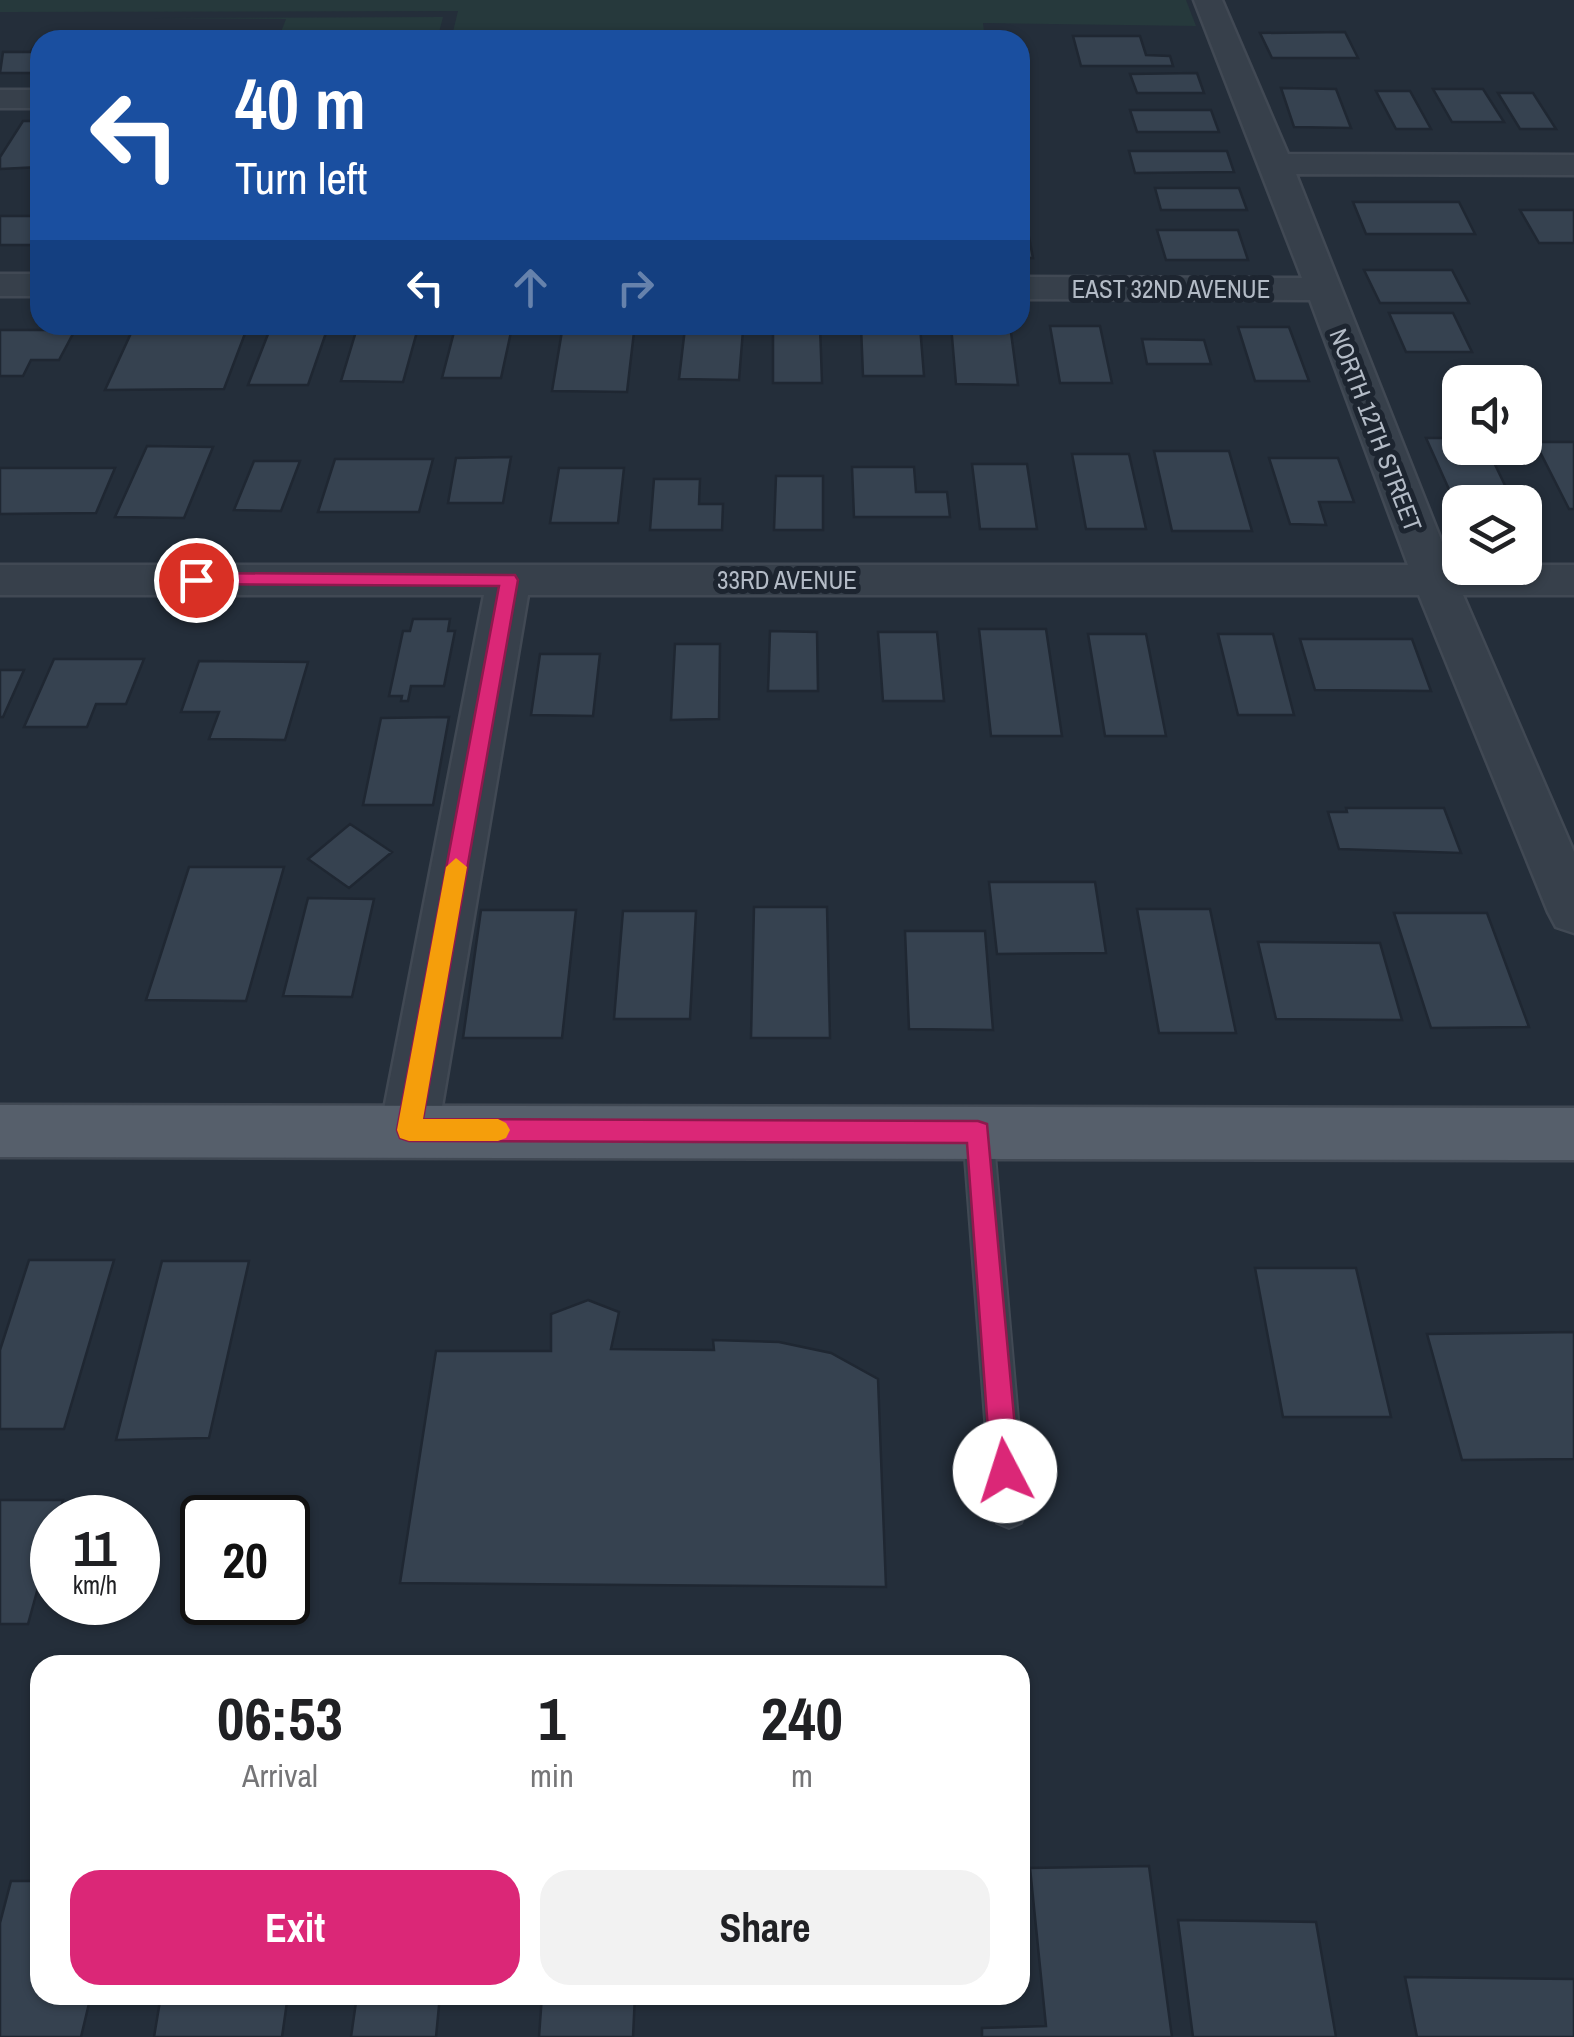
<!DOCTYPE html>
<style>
body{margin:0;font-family:"Archivo Narrow",sans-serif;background:#f2f2f2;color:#202124;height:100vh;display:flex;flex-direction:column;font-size:38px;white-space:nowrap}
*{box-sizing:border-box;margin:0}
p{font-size:32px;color:#757577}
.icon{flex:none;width:55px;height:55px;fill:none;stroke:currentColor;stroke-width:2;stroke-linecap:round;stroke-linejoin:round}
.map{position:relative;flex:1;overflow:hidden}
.sheet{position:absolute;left:30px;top:1655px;width:1000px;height:350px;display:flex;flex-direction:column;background:#fff;border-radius:30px;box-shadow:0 2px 8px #0004}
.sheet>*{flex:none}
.guide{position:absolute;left:30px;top:30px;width:1000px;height:305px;border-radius:30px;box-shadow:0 2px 8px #0004;background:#1a4fa0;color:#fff;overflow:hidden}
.fabs{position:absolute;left:1442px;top:365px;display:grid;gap:20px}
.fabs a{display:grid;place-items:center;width:100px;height:100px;border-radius:20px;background:#fff;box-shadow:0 2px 8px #0004;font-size:50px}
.speed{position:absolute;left:30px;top:1495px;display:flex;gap:20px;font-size:50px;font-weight:700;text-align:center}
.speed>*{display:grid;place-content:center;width:130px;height:130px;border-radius:50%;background:#fff;box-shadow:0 2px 8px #0004;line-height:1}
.speed small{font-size:25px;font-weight:400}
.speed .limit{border:5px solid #111;border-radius:15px;background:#fff;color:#111}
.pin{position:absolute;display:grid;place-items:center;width:85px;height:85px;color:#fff;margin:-42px;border:5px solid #fff;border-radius:50%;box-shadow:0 2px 10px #0007}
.me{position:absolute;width:110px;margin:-55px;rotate:355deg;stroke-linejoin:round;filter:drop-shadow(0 0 8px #0008)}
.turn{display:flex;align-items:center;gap:35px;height:210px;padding:0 40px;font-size:45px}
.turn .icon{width:130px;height:130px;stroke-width:2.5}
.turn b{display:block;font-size:70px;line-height:85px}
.lanes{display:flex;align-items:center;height:95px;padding:0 40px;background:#0003;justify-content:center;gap:50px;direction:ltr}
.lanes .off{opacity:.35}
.eta{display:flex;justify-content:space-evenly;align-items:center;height:170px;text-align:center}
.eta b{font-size:60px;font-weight:700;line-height:70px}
.action{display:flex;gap:20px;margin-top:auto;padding:20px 40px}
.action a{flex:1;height:115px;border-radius:30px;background:#db2777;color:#fff;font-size:40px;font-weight:700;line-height:115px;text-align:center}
.action a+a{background:#f2f2f2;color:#202124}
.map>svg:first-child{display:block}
</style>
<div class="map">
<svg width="1574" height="2037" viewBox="0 0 1574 2037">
<rect width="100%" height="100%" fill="#242e3a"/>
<!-- green -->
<path fill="#26393c" d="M0 0H1186L1196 26 983 23 985 40H451L458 11 0 12Z
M443 17 437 40H278L286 19 150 18Z"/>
<!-- building -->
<path fill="#364250" stroke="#1f2732" stroke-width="2.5" d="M1345 32 1358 58H1272L1260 33Z
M1073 36H1140L1146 55 1170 56 1173 66H1081Z
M37 43 40 73H0L3 52H30Z
M1197 73 1204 93H1137L1130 74Z
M1281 88 1336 89 1351 128 1294 127Z
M1433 89H1483L1504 122H1452Z
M1376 91H1410L1431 129H1396Z
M1498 93H1533L1556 129H1520Z
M1130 110H1211L1219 132H1137Z
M23 121H40V167L0 169V157Z
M1129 151H1227L1234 172 1135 173Z
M1155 188H1239L1247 210H1161Z
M1020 191 1033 258H1020Z
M1353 202H1459L1475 234H1366Z
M1520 210H1574V243H1539Z
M0 216H40V245H0Z
M1157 230H1238L1248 260H1166Z
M1364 270H1452L1469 303H1380Z
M1389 313H1453L1472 352H1406Z
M773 325H820L822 383H773Z
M951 325H1010L1018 385 956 384Z
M861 326H920L924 376H863Z
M1050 326H1100L1112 383H1060Z
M1238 327H1289L1309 381H1255Z
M357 328H418L403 382 341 381Z
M685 328 743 330 739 380 679 379Z
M270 329 327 330 308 385H248Z
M0 330H75L59 360H31L23 376H0Z
M132 331H246L224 389 105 390Z
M562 331 634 332 627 392 552 391Z
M454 332H511L501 378H442Z
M1142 339 1204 340 1211 364H1147Z
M1426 438H1460V448H1487L1513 502H1460V514Z
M1535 442H1574V509H1569Z
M147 446 213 447 184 518 115 517Z
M1154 451H1229L1252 531H1172Z
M1072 454H1129L1146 529H1086Z
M511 457 503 503H448L456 458Z
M1269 458H1338L1354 502H1319L1326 525 1290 524Z
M335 459H433L419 512H318Z
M254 461H300L281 511 234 510Z
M972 464H1027L1037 529H980Z
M852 467H914L916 492H947L950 517H854Z
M0 468H115L96 513 0 514Z
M559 468H624L618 523H550Z
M776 476H823V530H774Z
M654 479H700L699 504H723L722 530H650Z
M413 619H450L448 631H455L444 686H411L408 701H401L402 696H389L403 631H410Z
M979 629H1046L1062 736H991Z
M770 631 817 632 818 691H768Z
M878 632H937L944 701H883Z
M1088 634H1146L1166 736H1105Z
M1218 634H1273L1294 715H1238Z
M1300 639H1412L1431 691 1315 690Z
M675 644H720L719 719 671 720Z
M540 654H600L593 716 531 715Z
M54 659H144L126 704H96L87 727H24Z
M199 661 308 662 285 740 209 739 219 712H181Z
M0 670H24L3 717H0Z
M449 717 433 805H363L381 718Z
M1346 808H1444L1461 853 1339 849 1328 812H1347Z
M350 824 392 852 349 888 308 859Z
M189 867H284L246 1001 146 1000Z
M989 882H1095L1106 953 997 954Z
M308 898 374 899 352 997 283 996Z
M754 907H827L830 1038H751Z
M1137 909H1210L1236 1033H1159Z
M481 910H576L562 1038H463Z
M623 911H696L690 1019H614Z
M1394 913H1487L1529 1027 1431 1028Z
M905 931H985L993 1030 909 1029Z
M1258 942 1380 943 1402 1020 1276 1019Z
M29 1260H114L64 1429H0V1350Z
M162 1261H249L209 1438 116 1440Z
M1255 1268H1356L1391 1417H1283Z
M588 1300 619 1312 611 1349 714 1350 713 1340 779 1342 831 1353 878 1379 886 1587 400 1583 436 1351H551V1314Z
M1574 1332V1459L1462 1460 1427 1334Z
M0 1500H63L58 1518H52V1537L28 1624H0Z
M1149 1866 1172 2037H982V2028L1046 2026 1030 1868Z
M11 1881H40V1995H91L81 2037H0V1923Z
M1178 1920 1316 1922 1336 2037H1193Z
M1405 1977 1574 1979V2037H1417Z
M161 1995H288L282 2037H154Z
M357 1995H440L436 2037H351Z
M542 1995H635L633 2037H539Z"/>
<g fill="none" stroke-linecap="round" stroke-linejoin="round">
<defs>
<path id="service" d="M978 1119 988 1123 993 1132 1026 1511 1021 1523 1009 1528 997 1523 992 1511 963 1132 968 1123Z"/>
<path id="minor" d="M1194 0H1222L1288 154 1574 155V175L1296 174 1451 565H1574V595H1463L1574 852V933L1556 927 1548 912 1419 595H528L438 1130 429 1149 409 1156 389 1149 380 1130 484 595H0V565H1408L1310 300 1020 299V277L1302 278Z
M0 90H40V108H0Z
M0 274H40V296H0Z"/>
<path id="primary" d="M0 1105 1574 1108V1160L0 1157Z"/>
</defs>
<!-- service casing -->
<use href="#service" stroke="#414954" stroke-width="4"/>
<!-- minor casing -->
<use href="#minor" stroke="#414954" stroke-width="5"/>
<!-- primary casing -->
<use href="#primary" stroke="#414954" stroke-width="5"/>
<!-- service -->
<use href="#service" fill="#37404b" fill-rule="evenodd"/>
<!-- minor -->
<use href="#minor" fill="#37404b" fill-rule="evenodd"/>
<!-- primary -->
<use href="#primary" fill="#565f6b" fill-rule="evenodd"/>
</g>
<!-- route -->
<path fill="#db2777" stroke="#8e194d" stroke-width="2.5" d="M196 573 515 575 518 580 423 1119 978 1121 987 1124 1019 1471 1015 1481 1005 1485 995 1481 991 1471 967 1143 409 1141 400 1138 397 1130 499 586 189 584 187 580Z"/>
<!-- slow -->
<path fill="#f59e0b" d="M456 858 467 867 423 1119H498L506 1123 510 1130 506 1138 498 1141H409L400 1138 397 1130 446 867Z"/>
<g text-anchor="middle" stroke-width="10" stroke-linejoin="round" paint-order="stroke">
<!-- far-street labels -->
<g font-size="25" fill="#b3bbc6" stroke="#1d2530">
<text x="1171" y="298">EAST 32ND AVENUE</text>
<text transform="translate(1376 430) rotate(69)" y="9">NORTH 12TH STREET</text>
<text x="787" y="589">33RD AVENUE</text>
</g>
</g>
</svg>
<div class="fabs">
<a><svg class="icon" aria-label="sound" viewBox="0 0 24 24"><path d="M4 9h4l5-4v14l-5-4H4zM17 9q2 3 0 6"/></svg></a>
<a><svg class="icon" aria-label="layers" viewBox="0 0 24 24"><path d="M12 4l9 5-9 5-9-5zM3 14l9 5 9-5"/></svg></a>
</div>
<div class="speed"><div>11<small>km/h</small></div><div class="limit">20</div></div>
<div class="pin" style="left:196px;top:580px;background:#d93025"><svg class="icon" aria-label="arrive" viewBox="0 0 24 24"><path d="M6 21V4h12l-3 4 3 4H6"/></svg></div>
<svg class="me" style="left:1005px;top:1471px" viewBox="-20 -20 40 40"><circle r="19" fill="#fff"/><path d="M0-13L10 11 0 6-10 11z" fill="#db2777"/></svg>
<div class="guide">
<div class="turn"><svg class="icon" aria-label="left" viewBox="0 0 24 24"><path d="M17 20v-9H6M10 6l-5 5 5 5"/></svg><div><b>40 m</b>Turn left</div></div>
<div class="lanes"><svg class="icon" aria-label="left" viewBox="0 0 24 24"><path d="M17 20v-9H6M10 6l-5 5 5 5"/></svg><svg class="icon off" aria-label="ahead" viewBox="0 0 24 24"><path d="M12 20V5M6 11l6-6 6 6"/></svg><svg class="icon off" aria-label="right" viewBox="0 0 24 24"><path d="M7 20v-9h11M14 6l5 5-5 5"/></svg></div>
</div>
<section class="sheet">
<div class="eta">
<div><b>06:53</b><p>Arrival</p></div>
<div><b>1</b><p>min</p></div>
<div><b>240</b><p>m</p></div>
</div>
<div class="action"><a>Exit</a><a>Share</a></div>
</section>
</div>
